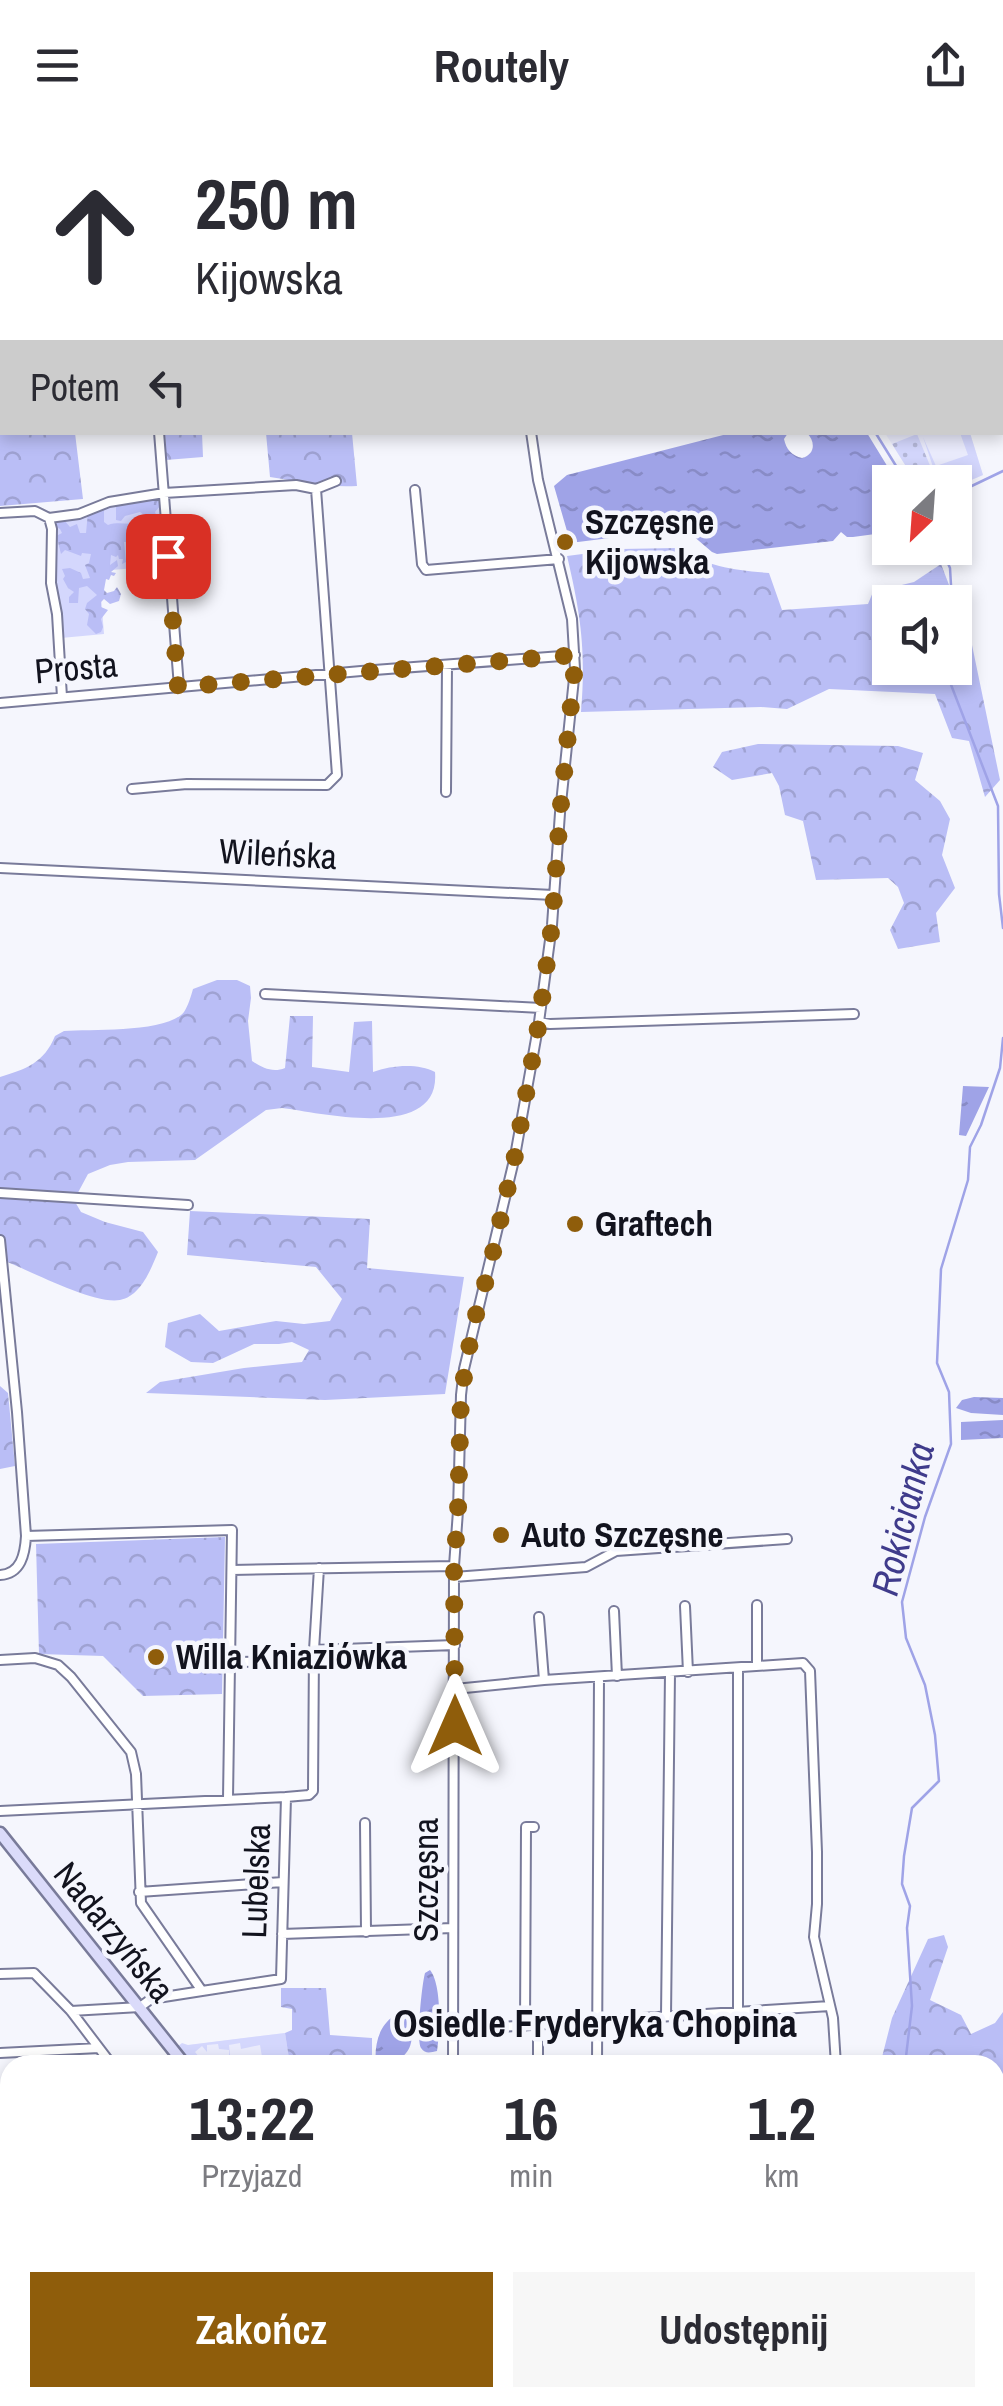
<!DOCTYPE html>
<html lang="pl">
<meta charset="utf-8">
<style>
body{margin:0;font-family:"Archivo Narrow",sans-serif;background:#f7f7f7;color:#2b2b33;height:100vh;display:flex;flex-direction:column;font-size:38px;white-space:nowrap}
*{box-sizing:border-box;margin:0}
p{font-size:32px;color:#7c7c81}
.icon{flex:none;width:55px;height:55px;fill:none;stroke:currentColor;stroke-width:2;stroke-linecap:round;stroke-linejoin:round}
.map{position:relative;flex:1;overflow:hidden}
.panel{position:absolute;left:0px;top:1925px;width:1005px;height:352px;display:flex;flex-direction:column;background:#fff;border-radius:30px 30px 0 0;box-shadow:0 5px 15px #0003}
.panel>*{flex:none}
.top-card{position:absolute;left:0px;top:0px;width:1005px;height:305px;box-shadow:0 5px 15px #0003;background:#fff;color:#2b2b33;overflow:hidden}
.needle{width:65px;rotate:205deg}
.fabs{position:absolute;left:872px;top:335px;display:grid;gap:20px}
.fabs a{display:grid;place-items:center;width:100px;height:100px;border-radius:0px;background:#fff;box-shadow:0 5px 15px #0003;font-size:50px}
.pin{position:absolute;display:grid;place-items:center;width:85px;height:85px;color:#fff;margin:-42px;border-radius:20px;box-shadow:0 5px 15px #0006}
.me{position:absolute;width:110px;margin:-55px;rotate:0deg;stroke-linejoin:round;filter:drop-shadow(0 0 8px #0008)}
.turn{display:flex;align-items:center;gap:35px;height:210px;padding:0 30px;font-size:45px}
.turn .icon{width:130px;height:130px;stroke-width:2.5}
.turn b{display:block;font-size:70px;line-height:85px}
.then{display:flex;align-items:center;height:95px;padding:0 30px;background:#0003;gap:20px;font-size:38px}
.eta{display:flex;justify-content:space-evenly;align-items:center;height:170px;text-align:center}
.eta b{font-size:60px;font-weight:700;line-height:70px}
.cta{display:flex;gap:20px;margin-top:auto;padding:20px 30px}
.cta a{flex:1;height:115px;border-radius:0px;background:#8f5d0b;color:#fff;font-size:40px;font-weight:700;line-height:115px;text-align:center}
.cta a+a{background:#f7f7f7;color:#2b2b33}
header{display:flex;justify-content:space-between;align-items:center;height:130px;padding:0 30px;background:#fff;font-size:45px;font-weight:700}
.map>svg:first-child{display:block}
</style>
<header><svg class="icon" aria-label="menu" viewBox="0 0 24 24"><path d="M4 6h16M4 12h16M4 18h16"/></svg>Routely<svg class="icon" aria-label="share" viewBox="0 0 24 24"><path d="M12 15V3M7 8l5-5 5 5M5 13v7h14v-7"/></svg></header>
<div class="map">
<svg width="1003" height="2276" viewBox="0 0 1003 2276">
<defs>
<pattern id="forest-crowns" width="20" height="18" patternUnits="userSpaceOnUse" patternTransform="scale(2.5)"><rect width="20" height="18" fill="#babef6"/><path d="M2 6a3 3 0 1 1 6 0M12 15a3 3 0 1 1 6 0" fill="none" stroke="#9fa2d2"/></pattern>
<pattern id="park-dots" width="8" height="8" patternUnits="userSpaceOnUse" patternTransform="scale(2.5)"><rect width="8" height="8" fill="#d4d7fd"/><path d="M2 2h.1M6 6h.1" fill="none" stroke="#b5b8d8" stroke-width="1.8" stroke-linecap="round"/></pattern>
<pattern id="water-ripples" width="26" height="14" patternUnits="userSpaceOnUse" patternTransform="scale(2.5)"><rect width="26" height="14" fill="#9fa3e7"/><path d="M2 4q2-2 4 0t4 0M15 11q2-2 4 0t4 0" fill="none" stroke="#888bc6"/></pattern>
</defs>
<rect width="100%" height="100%" fill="#f5f6fd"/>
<!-- built -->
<path fill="#ebecfd" d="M885 303H970L983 345 955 357V352H916Z
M285 1903 290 1935H202L203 1932 188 1915Z"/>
<!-- grass -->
<path fill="#d4d7fd" d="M960 303H970L983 345 955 357V352H916L912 346 933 337 923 307 936 336 968 325Z
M121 371 159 373 165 460 161 436 99 441 104 504 61 508 54 461V392Z
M285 1903 290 1935H249L246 1929 262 1927 260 1915 241 1919 240 1913 229 1915 231 1935 223 1934V1931L229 1930V1920L219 1919 218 1914 207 1915V1922L202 1916 195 1922 200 1928 195 1932 188 1930 177 1917 182 1913 188 1915Z"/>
<!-- forest -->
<path fill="url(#forest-crowns)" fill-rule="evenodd" d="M0 0H333L334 2H2V199H0Z
M0 263H2V302L75 303 83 369 0 376Z
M165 303H202L203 327 166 330Z
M266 303H352L357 356C327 358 299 351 270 347Z
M152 365 157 368 161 375 155 382 160 395 161 408 147 412 144 422 141 424 136 419 139 414 136 408H131V412H124L126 432 122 434 123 429H119L118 425 116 427 111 425 110 435 117 430 118 436 111 442 116 443 114 446 111 445 109 450 106 449 104 460 107 463 114 461 117 457 121 464 119 471 110 474 104 469 101 472V477L108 480 101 489 103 497 101 502 96 504 87 495 89 484 85 479 87 473 97 465 87 456 79 458 78 473H69V467L74 462 68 458 63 449 65 446 62 439 70 438 81 443 83 449 90 448 85 435 89 433 91 424 82 423 81 426 65 420 61 424 58 412 52 408 62 403 60 399 55 396 58 391 64 390 70 397 77 394 80 403H86L88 382 104 378V392L108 395C119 391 129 396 141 392L144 385 140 382 125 386 121 391 116 390V376L126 371Z
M676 418C709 437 733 440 769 443L782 480 868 474 873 462 914 452 941 434 972 515 1000 650 985 667 969 611 952 608 935 564 829 559 787 579 761 577 581 582C586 521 581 485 567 426L621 419ZM890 472H955V538H890Z
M758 614 898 616 923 623 915 650 940 671 950 689 942 725 955 758 936 783 940 812 898 819 890 800 904 773 898 757 888 748 816 750 803 691 785 685 779 656 772 643 732 650 713 637 722 622Z
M217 850H237L250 856 251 868 248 891 252 931C262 938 273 943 285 938L290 886H313L312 937 349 942 354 892 372 891 373 942C392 935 418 933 435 942 441 1012 322 983 282 978L266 980 195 1030 128 1032 110 1035 88 1044 74 1070 81 1082 105 1092 143 1102 158 1122C151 1139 141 1166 120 1170 93 1175 27 1139 0 1129V947C26 939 44 933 55 906L64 901C92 899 167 903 184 882 188 876 191 866 193 859Z
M190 1081 370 1089 367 1138 464 1147 445 1264 325 1270 146 1263 160 1252 244 1238 302 1232 309 1220 292 1212 279 1214H254L213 1233 191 1232 165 1217 168 1193 200 1184 219 1201 276 1191 304 1194 330 1191 342 1169 316 1137 187 1125Z
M0 1256 8 1263 15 1336 0 1339Z
M225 1407 222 1564 143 1566 103 1526 39 1524 36 1414Z
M944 1805 948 1817 930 1870 961 1885 971 1904 995 1893 1003 1882V2038L995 2040V1935H880L892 1888 928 1809Z
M281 1858H326L330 1905 372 1908V1935H290L285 1903 292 1900V1879L281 1877Z"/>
<!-- park -->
<path fill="url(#park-dots)" d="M917 304 931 338 912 346 892 314Z
M746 2268H980L978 2276H751Z"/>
<!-- water -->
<path fill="url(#water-ripples)" d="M731 303H788L784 309C786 319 792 326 802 328 816 324 815 311 807 303H867L897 352H890V402L853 407H847L841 402 833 411 717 424 712 422 692 405 682 401 673 400 578 412H573L569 408 554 356 567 345Z
M963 956 989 957 966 1006 959 1005Z
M974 1267 1003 1268V1285L971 1283 956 1278 962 1270Z
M1003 1290V1308L961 1310V1292Z
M430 1840C442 1855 440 1901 437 1921 431 1922 426 1925 421 1918 416 1910 422 1854 425 1843Z
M394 1886 408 1888C419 1917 405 1934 376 1935 374 1917 378 1896 394 1886Z
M797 2268H912L910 2276H793Z"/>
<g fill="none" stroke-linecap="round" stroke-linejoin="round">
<!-- stream -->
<path stroke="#9fa3e7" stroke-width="2.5" d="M692 0 693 2
M875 302 906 352
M955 364 1003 341
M941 418 950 438 952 472
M950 538 948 547 998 676 999 764 1003 798
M905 1935 912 1876 907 1798 910 1776 902 1754 904 1726 912 1678 939 1651 935 1605 925 1555 906 1508 902 1472 925 1387 951 1314 949 1262 937 1233 941 1139 968 1050 970 1017 981 995 1000 938 1003 908"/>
<defs>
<path id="street" d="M428 0H437
M510 0 512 2
M523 2 524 0
M1002 112H1003
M159 302 179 557
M415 360 422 434 426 440 559 429
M0 383 35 381 49 388 79 384 109 372 164 363 296 355 316 359 336 351
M49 388 52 399 51 453 57 484 62 567
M0 573 361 541 575 525
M132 659 187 654 327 655 337 645 316 359
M446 662 447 536
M0 738 553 765
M265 864 541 878
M539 892 550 894 854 884
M0 1063 188 1075
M0 1110 17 1282 26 1406C25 1424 21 1444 0 1445
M26 1406 232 1400 228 1668
M232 1440 454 1436
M454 1447 586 1437 616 1421 787 1409
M757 1475V1536
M685 1476 688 1542
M614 1481 617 1546
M539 1487 544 1550
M314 1520 455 1515
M0 1530 35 1528 58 1535 71 1547 131 1622 136 1644 141 1773 202 1861 281 1849 286 1667 309 1665 313 1661 314 1520 319 1438
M230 1532 314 1531
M738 1538V1881
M455 1559 544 1550 803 1533 810 1541 817 1722V1774L814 1807 833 1888 836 1935
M0 1681 286 1667
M365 1693 366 1802
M139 1762 283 1752
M282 1804 453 1798
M0 1844 34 1843 71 1881 112 1935
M71 1881 140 1877 151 1869 202 1861
M666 1886 670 1543
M525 1896 526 1697H534
M453 1900 830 1876
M0 1923 99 1918
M453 1935 454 1436 458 1381 461 1265 464 1239 515 1026 539 892 552 795 560 683 575 539 572 489 538 350 531 302
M538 1935V1895
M597 1935 599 1547
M0 1982 3 2107
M348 2268 349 2276
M696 2268 731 2276
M0 2275 117 2268"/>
<path id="secondary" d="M981 0 982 2
M1002 69 1003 71
M0 1703 185 1935
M995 2149 1003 2151
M443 2268 448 2276"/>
</defs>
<!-- street casing -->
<use href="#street" stroke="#797b9a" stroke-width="12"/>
<!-- secondary casing -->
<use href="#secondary" stroke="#797b9a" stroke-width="15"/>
<!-- street -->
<use href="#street" stroke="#fff" stroke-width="8"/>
<!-- secondary -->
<use href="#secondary" stroke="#dbdbfa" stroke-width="10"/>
</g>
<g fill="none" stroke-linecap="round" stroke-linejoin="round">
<!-- route -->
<path stroke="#8f5d0b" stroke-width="18" stroke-dasharray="0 32.4" d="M168 426 178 557 576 525 560 684 552 795 539 892 515 1026 489 1140 473 1195 461 1265 458 1381 454 1436 455 1596"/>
</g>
<!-- markers -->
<g fill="#8f5d0b" stroke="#f5f6fd" stroke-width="4">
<circle cx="565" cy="412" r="10"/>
<circle cx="575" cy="1094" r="10"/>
<circle cx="501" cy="1405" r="10"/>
<circle cx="156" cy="1527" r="10"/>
</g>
<g text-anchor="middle" stroke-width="9" stroke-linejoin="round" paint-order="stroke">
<!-- poi labels -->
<g font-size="35" font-weight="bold" fill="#12131e" stroke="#f5f6fd" text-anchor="start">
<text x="585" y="404">Szczęsne<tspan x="585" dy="40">Kijowska</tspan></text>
<text x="595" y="1106">Graftech</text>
<text x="521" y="1417">Auto Szczęsne</text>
<text x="176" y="1539">Willa Kniaziówka</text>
</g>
<!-- street labels -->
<g font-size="35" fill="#12131e" stroke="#f5f6fd">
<text transform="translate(76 538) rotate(-5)" y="12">Prosta</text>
<text transform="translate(278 724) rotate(3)" y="12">Wileńska</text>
<text transform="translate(426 1750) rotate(-90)" y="12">Szczęsna</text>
<text transform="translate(256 1751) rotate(-88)" y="12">Lubelska</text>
<text transform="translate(114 1802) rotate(51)" y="12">Nadarzyńska</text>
</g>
<!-- water labels -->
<g font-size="38" font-style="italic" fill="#3f3b8b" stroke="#f5f6fd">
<text transform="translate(903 1389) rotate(-76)" y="13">Rokicianka</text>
</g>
<!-- neighbourhood labels -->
<g font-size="38" font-weight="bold" fill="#12131e" stroke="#f5f6fd">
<text x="595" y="1907">Osiedle Fryderyka Chopina</text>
</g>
</g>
</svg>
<div class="fabs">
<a><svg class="needle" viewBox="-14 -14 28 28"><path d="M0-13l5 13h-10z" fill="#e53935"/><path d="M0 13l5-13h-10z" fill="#7c7c81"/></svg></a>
<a><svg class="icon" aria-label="sound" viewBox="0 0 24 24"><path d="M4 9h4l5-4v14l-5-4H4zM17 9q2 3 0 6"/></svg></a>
</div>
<div class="pin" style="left:168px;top:426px;background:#d93025"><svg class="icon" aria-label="arrive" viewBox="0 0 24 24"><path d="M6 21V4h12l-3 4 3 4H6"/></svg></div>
<svg class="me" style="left:455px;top:1596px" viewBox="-20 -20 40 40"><path d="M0-17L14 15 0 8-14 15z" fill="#8f5d0b" stroke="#fff" stroke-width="4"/></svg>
<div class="top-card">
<div class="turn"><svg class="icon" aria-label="ahead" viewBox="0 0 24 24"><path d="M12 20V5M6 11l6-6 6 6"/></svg><div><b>250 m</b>Kijowska</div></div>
<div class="then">Potem<svg class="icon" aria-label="left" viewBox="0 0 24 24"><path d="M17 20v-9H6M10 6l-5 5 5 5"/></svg></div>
</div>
<section class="panel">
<div class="eta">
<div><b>13:22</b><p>Przyjazd</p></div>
<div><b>16</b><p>min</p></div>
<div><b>1.2</b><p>km</p></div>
</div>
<div class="cta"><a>Zakończ</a><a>Udostępnij</a></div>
</section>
</div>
